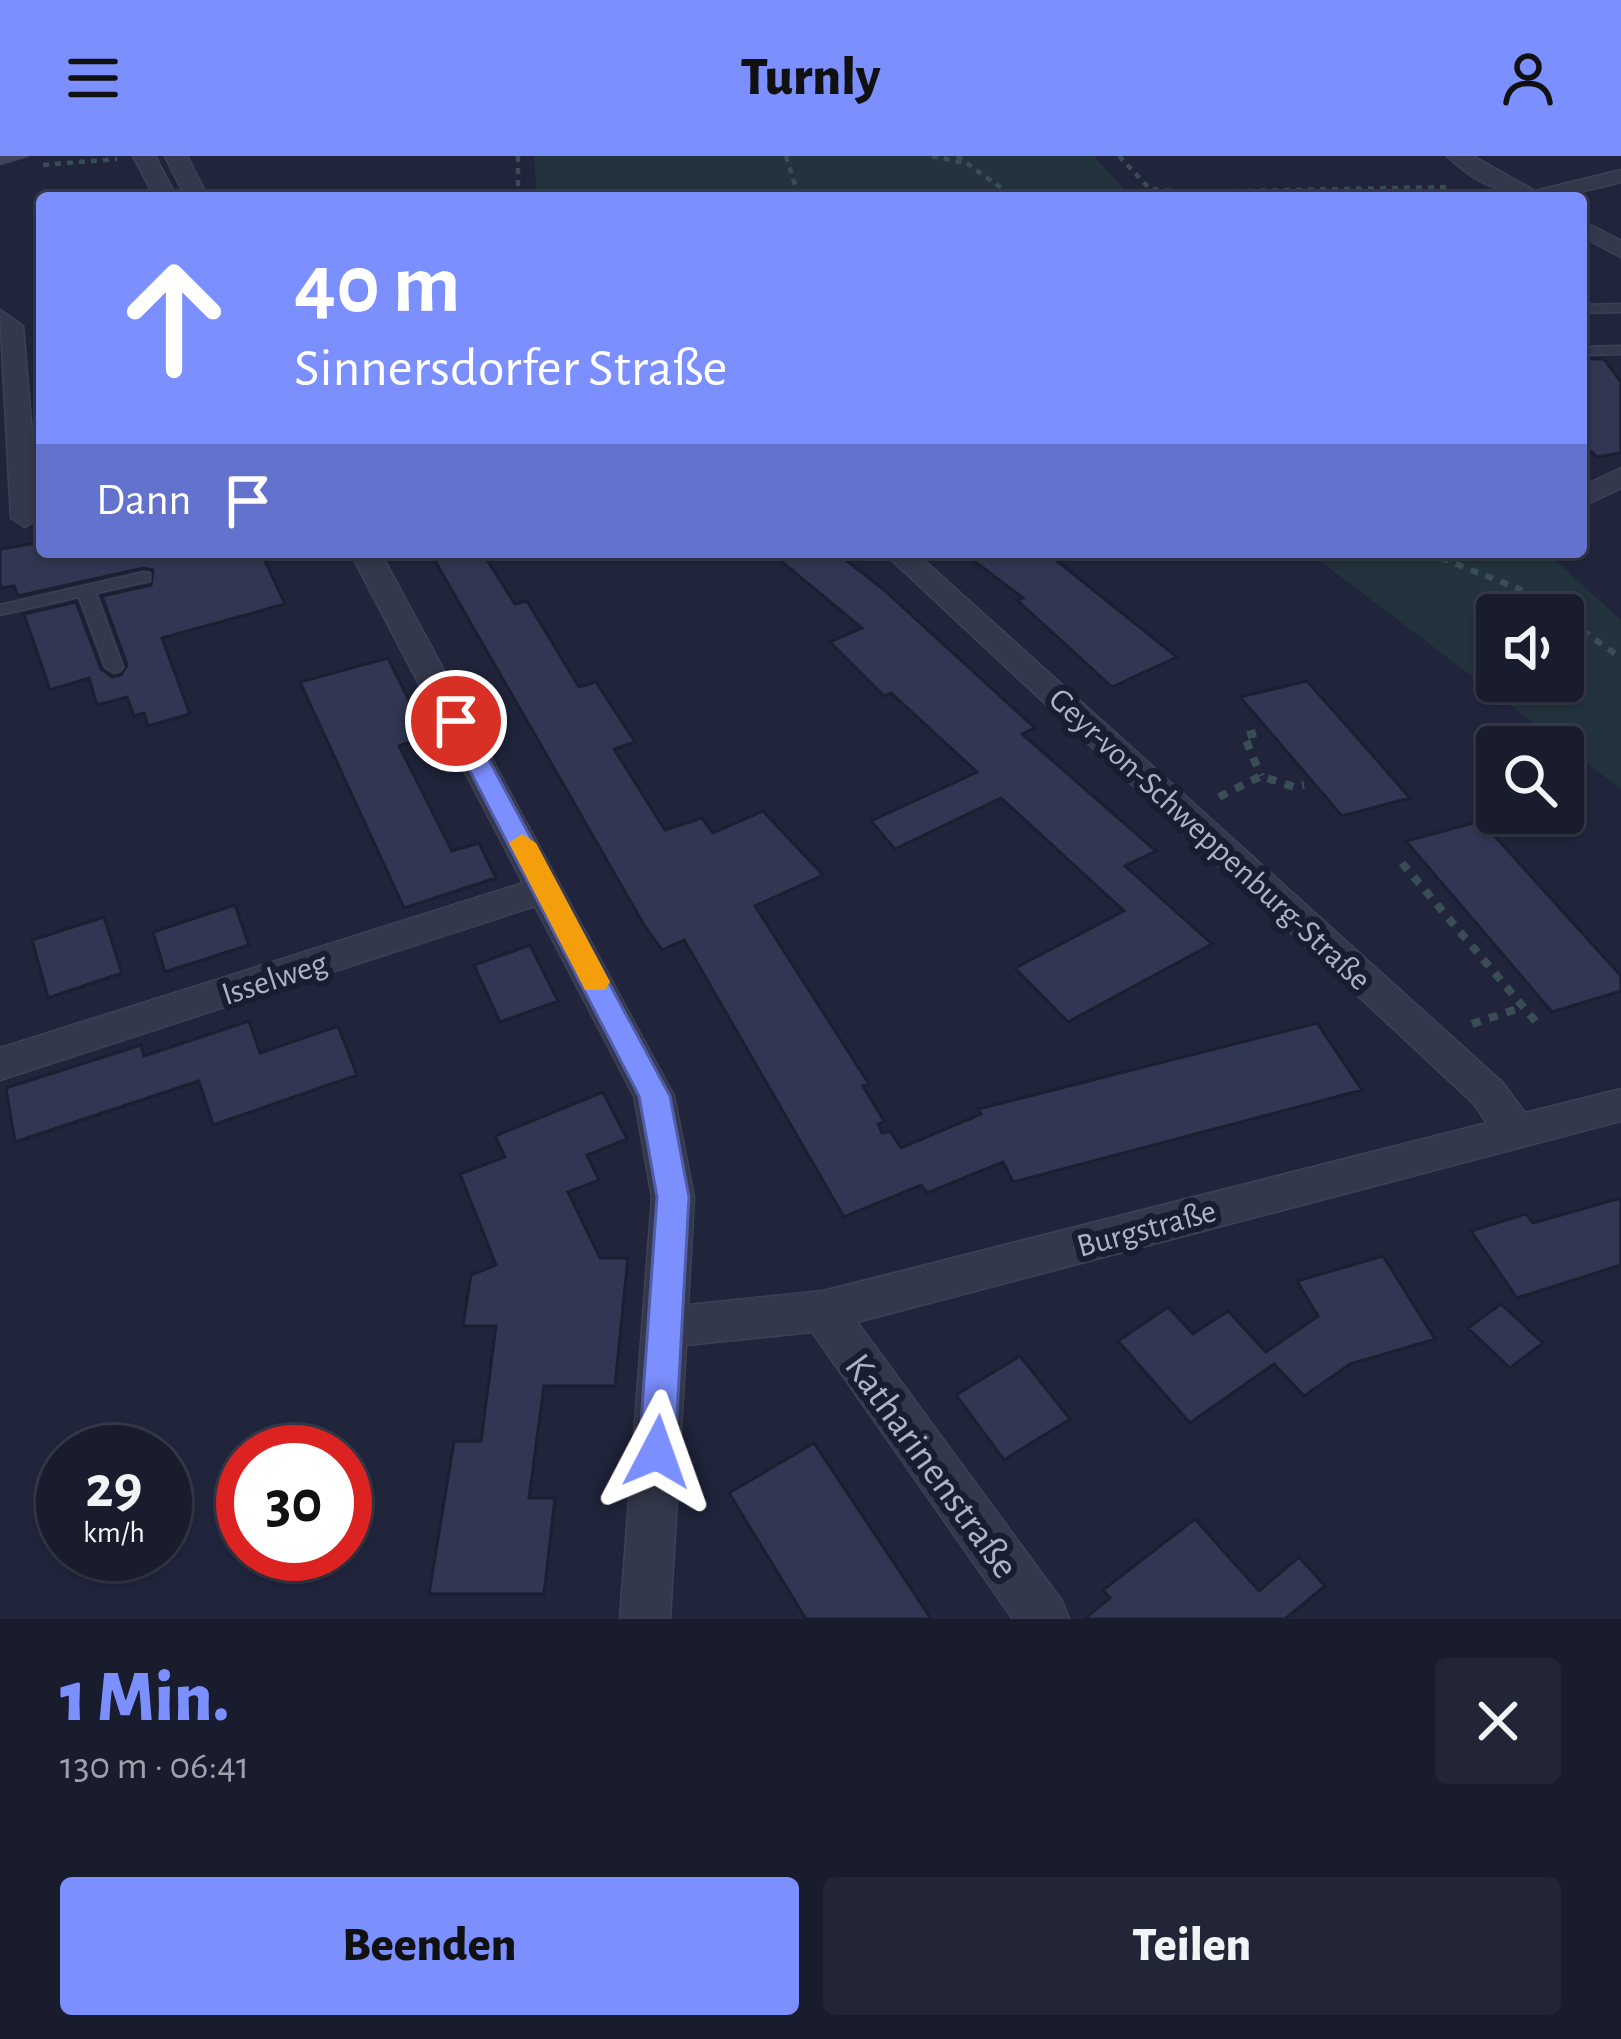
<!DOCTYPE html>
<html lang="de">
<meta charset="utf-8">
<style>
body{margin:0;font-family:"Alegreya Sans",sans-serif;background:#212535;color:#f1f3f6;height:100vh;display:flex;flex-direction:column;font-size:45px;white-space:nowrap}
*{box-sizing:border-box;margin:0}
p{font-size:39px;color:#9fa1aa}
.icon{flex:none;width:66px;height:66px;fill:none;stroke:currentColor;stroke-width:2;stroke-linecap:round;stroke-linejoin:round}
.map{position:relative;height:1463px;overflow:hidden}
.sheet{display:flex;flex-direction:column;background:#181c2d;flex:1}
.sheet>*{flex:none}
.banner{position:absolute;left:36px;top:36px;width:1551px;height:366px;border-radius:12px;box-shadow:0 3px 9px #0004,0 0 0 3px #363a49;background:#7c8fff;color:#fff;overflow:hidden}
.controls{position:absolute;left:1476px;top:438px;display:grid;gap:24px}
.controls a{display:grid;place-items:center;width:108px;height:108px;border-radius:12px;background:#181c2d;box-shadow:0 3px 9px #0004,0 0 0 3px #363a49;font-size:60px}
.speed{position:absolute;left:36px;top:1269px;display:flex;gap:24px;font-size:60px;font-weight:700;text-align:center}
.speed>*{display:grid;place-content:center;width:156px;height:156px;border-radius:50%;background:#181c2d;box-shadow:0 3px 9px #0004,0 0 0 3px #363a49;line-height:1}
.speed small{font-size:30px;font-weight:400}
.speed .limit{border:18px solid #d22;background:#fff;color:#111}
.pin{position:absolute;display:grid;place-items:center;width:102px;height:102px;color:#fff;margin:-51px;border:6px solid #fff;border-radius:50%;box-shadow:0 3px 12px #0007}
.me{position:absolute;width:132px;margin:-66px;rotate:4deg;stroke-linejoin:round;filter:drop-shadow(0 0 9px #0008)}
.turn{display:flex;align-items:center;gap:42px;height:252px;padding:0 60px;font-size:54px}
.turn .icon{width:156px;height:156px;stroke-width:2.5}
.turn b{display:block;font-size:84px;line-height:102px}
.then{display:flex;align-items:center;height:114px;padding:0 60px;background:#0003;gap:24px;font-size:45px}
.round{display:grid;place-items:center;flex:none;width:126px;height:126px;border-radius:12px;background:#212535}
.head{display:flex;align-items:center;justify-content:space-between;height:204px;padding:0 60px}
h1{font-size:72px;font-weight:800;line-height:90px;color:#7c8fff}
.action{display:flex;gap:24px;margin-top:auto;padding:24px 60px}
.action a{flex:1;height:138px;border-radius:12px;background:#7c8fff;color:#111;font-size:48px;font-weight:800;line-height:138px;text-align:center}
.action a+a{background:#212535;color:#f1f3f6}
header{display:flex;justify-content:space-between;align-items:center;height:156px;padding:0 60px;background:#7c8fff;color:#111;font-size:54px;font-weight:800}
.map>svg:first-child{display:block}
</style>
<header><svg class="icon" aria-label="menu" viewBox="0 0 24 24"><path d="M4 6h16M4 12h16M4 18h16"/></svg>Turnly<svg class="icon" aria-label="person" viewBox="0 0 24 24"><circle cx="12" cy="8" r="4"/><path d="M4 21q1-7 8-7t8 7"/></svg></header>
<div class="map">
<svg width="1621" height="1463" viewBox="0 0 1621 1463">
<rect width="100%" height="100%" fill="#20253c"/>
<!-- green -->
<path fill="#22333d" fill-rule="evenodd" d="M534 0H1094L1130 40 1144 42H537Z
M1308 396H1546L1621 464V633ZM1497 459H1563V525H1497Z"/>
<!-- building -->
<path fill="#313752" stroke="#1b1f32" stroke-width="3" d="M1581 203H1604L1621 226V297L1597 301 1581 286Z
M42 386V396H261L285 448 162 482 190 558 148 570 144 557 134 560 127 541 97 549 89 522 50 534 24 458 76 446 101 513 112 521 121 519 127 509 102 440 151 429 153 414 143 412 18 440 14 430 0 432V393Z
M430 396H482L515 448 527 445 579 531 596 526 635 586 614 593 665 674 702 662 713 677 763 655 823 719 755 750 869 928 863 930 884 965 878 968 882 977 890 975 901 992 981 958 978 953 1317 867 1362 934 1013 1026 1003 1006 927 1037 921 1029 844 1061 684 784 662 794 644 769Z
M770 396H836L884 434 1035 572 1022 578 1156 695 1125 710 1212 788 1068 866 1015 812 1124 755 1001 642 895 693 871 665 977 616 891 537 884 540 830 486 862 472Z
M962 396H1046L1177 501 1112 531 1017 444 1023 442Z
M388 502 427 581 399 590 452 695 479 687 496 722 404 752 300 526Z
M1307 525 1354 578 1410 642 1342 660 1240 541Z
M1481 665 1621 820V835L1552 856 1406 685Z
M235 749 249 789 165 816 153 776Z
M104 761 122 817 48 842 32 784Z
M530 789 558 845 500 866 474 809Z
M249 865 260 897 338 870 357 919 213 969 199 925 15 986 6 932 141 889 144 900Z
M603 936 627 983 587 999 599 1024 568 1036 600 1102H628L615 1230H544L529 1342H555L544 1438H429L454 1285H481L496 1170H463L471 1119 496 1109 460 1018 505 1001 495 980Z
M1621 1042V1109L1517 1142 1471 1075 1526 1058 1533 1067Z
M1383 1100 1435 1183 1350 1208 1304 1240 1274 1208 1190 1267 1118 1185 1168 1151 1193 1178 1228 1155 1266 1196 1318 1160 1297 1125Z
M1501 1148 1543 1187 1510 1212 1468 1172Z
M1020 1200 1070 1263 1004 1304 956 1239Z
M814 1287 900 1416 931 1463H806L729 1337Z
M1195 1363 1259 1435 1299 1401 1325 1430 1285 1463H1084L1110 1442 1103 1434Z"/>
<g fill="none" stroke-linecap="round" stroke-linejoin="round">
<defs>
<path id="lane" d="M1621 148V156L1581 157V149Z
M1621 190V198L1581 199V191Z
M144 416 150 417V425L96 437 123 511 120 515 114 517 105 511 79 441 0 459V449Z"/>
<path id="street" d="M133 0H155L177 42H155Z
M165 0H187L208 42H186Z
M1447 0H1473L1535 35 1621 14V26C1553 44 1503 54 1447 0Z
M1581 64 1621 85V101L1581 80Z
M0 154 23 170 39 362 25 371 11 362Z
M1621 312V332L1581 351V331Z
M350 396H380L674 940 694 1041 688 1149 823 1135 1487 967 1474 948 883 396H915L1502 926 1525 957 1621 933V965L857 1166 1062 1445 1069 1463H1013L812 1176 686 1189 670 1463H620L652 1041 634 940 535 750 0 924V892L523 727Z"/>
<path id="secondary" d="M0 0H27L0 8Z"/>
</defs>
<!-- lane casing -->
<use href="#lane" stroke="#3d4155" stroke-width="3"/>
<!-- street casing -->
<use href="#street" stroke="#3d4155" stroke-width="3"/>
<!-- secondary casing -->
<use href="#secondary" stroke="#3d4155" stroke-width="3"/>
<!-- path-far2 -->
<path stroke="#3a4c55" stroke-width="4.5" stroke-dasharray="6 6" stroke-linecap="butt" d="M518 0V42
M786 0 799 42
M932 0 964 7
M957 0 1015 42
M1119 0 1150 33 1188 36 1196 42
M43 9 117 3
M1188 36 1449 31"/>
<!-- path-far1 -->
<path stroke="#3a4c55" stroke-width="6" stroke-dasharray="8 8" stroke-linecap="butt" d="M1426 396 1532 438 1621 502"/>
<!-- path -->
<path stroke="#3a4c55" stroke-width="8" stroke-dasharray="9 9" stroke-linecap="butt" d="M1256 577 1244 580 1261 620
M1219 641 1261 620 1294 631 1304 629
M1402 707 1536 866
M1472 868 1523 851"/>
<!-- lane -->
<use href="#lane" fill="#34384c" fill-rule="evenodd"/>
<!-- street -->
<use href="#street" fill="#34384c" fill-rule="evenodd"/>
<!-- secondary -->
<use href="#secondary" fill="#41455f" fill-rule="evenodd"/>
</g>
<!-- route -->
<path fill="#7c8fff" stroke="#515da6" stroke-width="3" d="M456 557 468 565 670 940 689 1041 675 1296 670 1308 657 1313 645 1308 639 1296 657 1041 639 940 444 565Z"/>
<!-- slow -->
<path fill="#f59e0b" d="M522 678 536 687 610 826 605 834H585L581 826 509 687Z"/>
<g text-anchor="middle" stroke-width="12" stroke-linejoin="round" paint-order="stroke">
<!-- street labels -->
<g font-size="33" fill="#aeb2c8" stroke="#191d30">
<text transform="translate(1211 682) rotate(43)" y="12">Geyr-von-Schweppenburg-Straße</text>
<text transform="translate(274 821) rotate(-18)" y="12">Isselweg</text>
<text transform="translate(1146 1071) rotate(-15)" y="12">Burgstraße</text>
</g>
<!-- near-street labels -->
<g font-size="39" fill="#aeb2c8" stroke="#191d30">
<text transform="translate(933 1309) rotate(54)" y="14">Katharinenstraße</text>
</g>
</g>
</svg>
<div class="controls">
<a><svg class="icon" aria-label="sound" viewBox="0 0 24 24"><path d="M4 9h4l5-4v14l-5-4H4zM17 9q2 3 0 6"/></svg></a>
<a><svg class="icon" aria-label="search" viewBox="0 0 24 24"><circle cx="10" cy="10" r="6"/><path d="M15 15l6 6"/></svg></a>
</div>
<div class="speed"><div>29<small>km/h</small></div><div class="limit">30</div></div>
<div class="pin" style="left:456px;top:565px;background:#d93025"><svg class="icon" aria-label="arrive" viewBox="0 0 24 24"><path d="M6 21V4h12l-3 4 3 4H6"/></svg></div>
<svg class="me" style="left:657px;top:1296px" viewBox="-20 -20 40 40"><path d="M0-17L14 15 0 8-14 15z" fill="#7c8fff" stroke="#fff" stroke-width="4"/></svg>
<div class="banner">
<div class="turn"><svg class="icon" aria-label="ahead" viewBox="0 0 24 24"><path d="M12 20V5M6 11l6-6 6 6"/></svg><div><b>40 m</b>Sinnersdorfer Straße</div></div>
<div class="then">Dann<svg class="icon" aria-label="arrive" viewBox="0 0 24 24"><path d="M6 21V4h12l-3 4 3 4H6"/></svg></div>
</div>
</div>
<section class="sheet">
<div class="head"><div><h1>1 Min.</h1><p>130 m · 06:41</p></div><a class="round"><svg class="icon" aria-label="close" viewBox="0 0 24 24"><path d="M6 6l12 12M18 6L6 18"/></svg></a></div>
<div class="action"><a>Beenden</a><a>Teilen</a></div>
</section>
